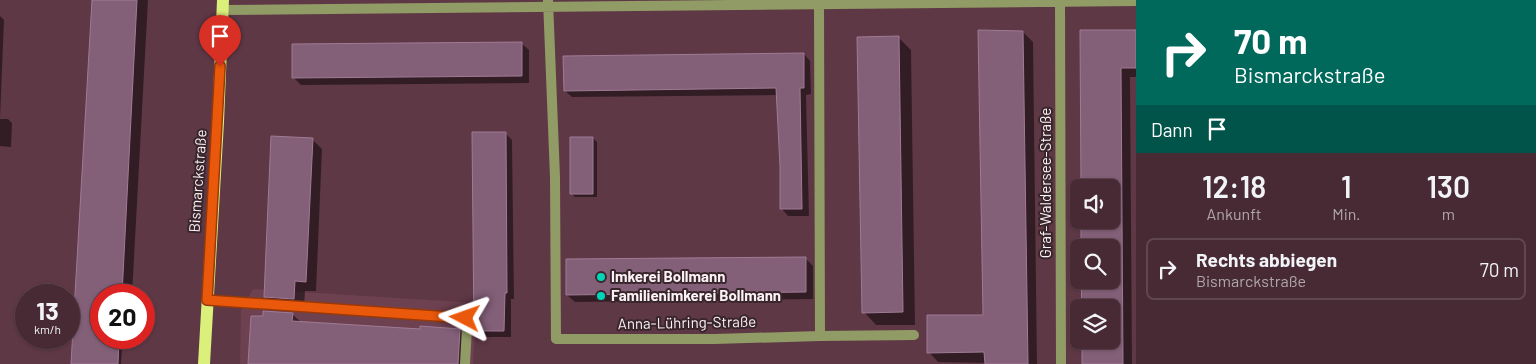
<!DOCTYPE html>
<html lang="de">
<meta charset="utf-8">
<style>
body{margin:0;font-family:Barlow,sans-serif;background:#513640;color:#f1f3f6;height:100vh;display:flex;flex-direction:column;font-size:19px;white-space:nowrap}
*{box-sizing:border-box;margin:0}
p{font-size:16px;color:#b0a7ac}
.icon{flex:none;width:28px;height:28px;fill:none;stroke:currentColor;stroke-width:2;stroke-linecap:round;stroke-linejoin:round}
.map{position:relative;flex:1;overflow:hidden}
.drawer{display:flex;flex-direction:column;background:#472a34;width:400px}
.drawer>*{flex:none}
.top-card{background:#00695c;color:#fff;overflow:hidden}
.controls{position:absolute;left:1070px;top:179px;display:grid;gap:10px}
.controls a{display:grid;place-items:center;width:50px;height:50px;border-radius:8px;background:#472a34;box-shadow:0 1px 4px #0004,0 0 0 1px #5f464f;font-size:25px}
.speed{position:absolute;left:15px;top:284px;display:flex;gap:10px;font-size:25px;font-weight:700;text-align:center}
.speed>*{display:grid;place-content:center;width:65px;height:65px;border-radius:50%;background:#472a34;box-shadow:0 1px 4px #0004,0 0 0 1px #5f464f;line-height:1}
.speed small{font-size:12px;font-weight:400}
.speed .limit{border:8px solid #d22;background:#fff;color:#111}
.pin{position:absolute;display:grid;place-items:center;width:42px;height:42px;color:#fff;margin:-51px -21px;border-radius:50% 50% 50% 0;rotate:-45deg;box-shadow:0 0 5px #0007}
.pin .icon{rotate:45deg}
.me{position:absolute;width:55px;margin:-28px;rotate:274deg;stroke-linejoin:round;filter:drop-shadow(0 0 4px #0008)}
.turn{display:flex;align-items:center;gap:18px;height:105px;padding:0 15px;font-size:22px}
.turn .icon{width:65px;height:65px;stroke-width:2.5}
.turn b{display:block;font-size:35px;line-height:42px}
.then{display:flex;align-items:center;height:48px;padding:0 15px;background:#0003;gap:10px;font-size:19px}
.eta{display:flex;justify-content:space-evenly;align-items:center;height:85px;text-align:center}
.eta b{font-size:30px;font-weight:600;line-height:35px}
ul{padding:0;list-style:none}
li{display:flex;align-items:center;gap:15px;height:62px;margin:0 10px 8px;padding:0 5px;border:2px solid #5f464f;border-radius:8px}
li div{flex:1}
li b{display:block;font-size:19px}
li em{font-style:normal}
main{display:flex;flex:1;min-height:0}
.map>svg:first-child{display:block}
</style>
<main>
<div class="map">
<svg width="1136" height="364" viewBox="0 0 1136 364">
<rect width="100%" height="100%" fill="#5f3846"/>
<!-- built -->
<path fill="#6e4150" d="M253 289 476 303 473 364H240L241 311Z"/>
<!-- shadow -->
<path fill="#0007" d="M93 0H148L132 295H101V338H130L129 349H122L121 364H73Z
M0 16 4 20 0 119H8L12 123 11 147 0 146Z
M1081 31H1136V77H1130L1132 364H1083V340H1111V308L1083 280H1111V248L1082 220H1111V188Z
M1023 32 1033 42 1037 364 938 362 929 352 984 316Z
M898 37 911 50 915 325H876L864 312Z
M521 43 529 50V83L301 85 294 78Z
M804 54 810 61 811 94 806 95 809 216H788L782 209 777 95 572 97 565 91Z
M505 133 512 140 514 299H511V337H482L475 330Z
M593 138 597 142V197H575L572 194Z
M312 139 322 149 316 291H305L304 309 275 307 265 297Z
M805 258 813 266V299L575 302 567 295Z
M292 314 301 322 421 330H460L470 341 469 364H249Z"/>
<!-- building -->
<path fill="#835f78" stroke="#a07b95" d="M92 0H137L122 295H101V338H119L118 364H71Z
M978 30 1023 31 1028 364H985L984 352 927 353V315H983Z
M1080 30H1136V68H1121L1123 364H1082V340H1111V308H1082L1081 280H1111V248H1081V220H1111V188H1081Z
M899 36 903 312 862 313 857 37Z
M522 42V76L292 78V44Z
M804 53V88H800L802 209H780V166L776 88 564 91 563 56Z
M472 132H506L507 293H505L504 331H474Z
M271 136 313 138 306 282 295 281 294 299 264 297Z
M570 137H593V194H570Z
M806 257V292L566 295V259Z
M263 311 293 313 292 321 420 329V326L460 329 458 364H248L251 316H263Z"/>
<g fill="none" stroke-linecap="round" stroke-linejoin="round">
<!-- service -->
<path stroke="#919b65" stroke-width="10" d="M207 300 465 318 467 328 465 364"/>
<!-- minor -->
<path stroke="#919b65" stroke-width="10" d="M548 0 555 177 556 339H714L820 336 819 5
M1060 2 1061 364
M223 10 1136 1
M820 336 914 335"/>
<!-- primary -->
<path stroke="#dbef7b" stroke-width="12" d="M204 364 218 122 223 0"/>
</g>
<g fill="none" stroke-linecap="round" stroke-linejoin="round">
<defs>
<path id="route" d="M220 66 207 300 465 318"/>
</defs>
<!-- route casing -->
<use href="#route" stroke="#983908" stroke-width="12"/>
<!-- route -->
<use href="#route" stroke="#ea580c" stroke-width="9"/>
</g>
<!-- markers -->
<g fill="#00d5b7" stroke="#39262c" stroke-width="2">
<circle cx="601" cy="277" r="5"/>
<circle cx="601" cy="296" r="5"/>
</g>
<g text-anchor="middle" stroke-width="4" stroke-linejoin="round" paint-order="stroke">
<!-- street labels -->
<g font-size="15" fill="#fcf2f5" stroke="#39262c">
<text transform="translate(198 181) rotate(-86)" y="5">Bismarckstraße</text>
<text transform="translate(1046 183) rotate(-90)" y="5">Graf-Waldersee-Straße</text>
<text transform="translate(687 323) rotate(-1)" y="5">Anna-Lühring-Straße</text>
</g>
<!-- poi labels -->
<g font-size="15" font-weight="bold" fill="#fcf2f5" stroke="#39262c" text-anchor="start">
<text x="611" y="282">Imkerei Bollmann</text>
<text x="611" y="301">Familienimkerei Bollmann</text>
</g>
</g>
</svg>
<div class="controls">
<a><svg class="icon" aria-label="sound" viewBox="0 0 24 24"><path d="M4 9h4l5-4v14l-5-4H4zM17 9q2 3 0 6"/></svg></a>
<a><svg class="icon" aria-label="search" viewBox="0 0 24 24"><circle cx="10" cy="10" r="6"/><path d="M15 15l6 6"/></svg></a>
<a><svg class="icon" aria-label="layers" viewBox="0 0 24 24"><path d="M12 4l9 5-9 5-9-5zM3 14l9 5 9-5"/></svg></a>
</div>
<div class="speed"><div>13<small>km/h</small></div><div class="limit">20</div></div>
<div class="pin" style="left:220px;top:66px;background:#d93025"><svg class="icon" aria-label="arrive" viewBox="0 0 24 24"><path d="M6 21V4h12l-3 4 3 4H6"/></svg></div>
<svg class="me" style="left:465px;top:318px" viewBox="-20 -20 40 40"><path d="M0-17L14 15 0 8-14 15z" fill="#ea580c" stroke="#fff" stroke-width="4"/></svg>
</div>
<section class="drawer">
<div class="top-card">
<div class="turn"><svg class="icon" aria-label="right" viewBox="0 0 24 24"><path d="M7 20v-9h11M14 6l5 5-5 5"/></svg><div><b>70 m</b>Bismarckstraße</div></div>
<div class="then">Dann<svg class="icon" aria-label="arrive" viewBox="0 0 24 24"><path d="M6 21V4h12l-3 4 3 4H6"/></svg></div>
</div>
<div class="eta">
<div><b>12:18</b><p>Ankunft</p></div>
<div><b>1</b><p>Min.</p></div>
<div><b>130</b><p>m</p></div>
</div>
<ul>
<li><svg class="icon" aria-label="right" viewBox="0 0 24 24"><path d="M7 20v-9h11M14 6l5 5-5 5"/></svg><div><b>Rechts abbiegen</b><p>Bismarckstraße</p></div><em>70 m</em></li>
</ul>
</section>
</main>
